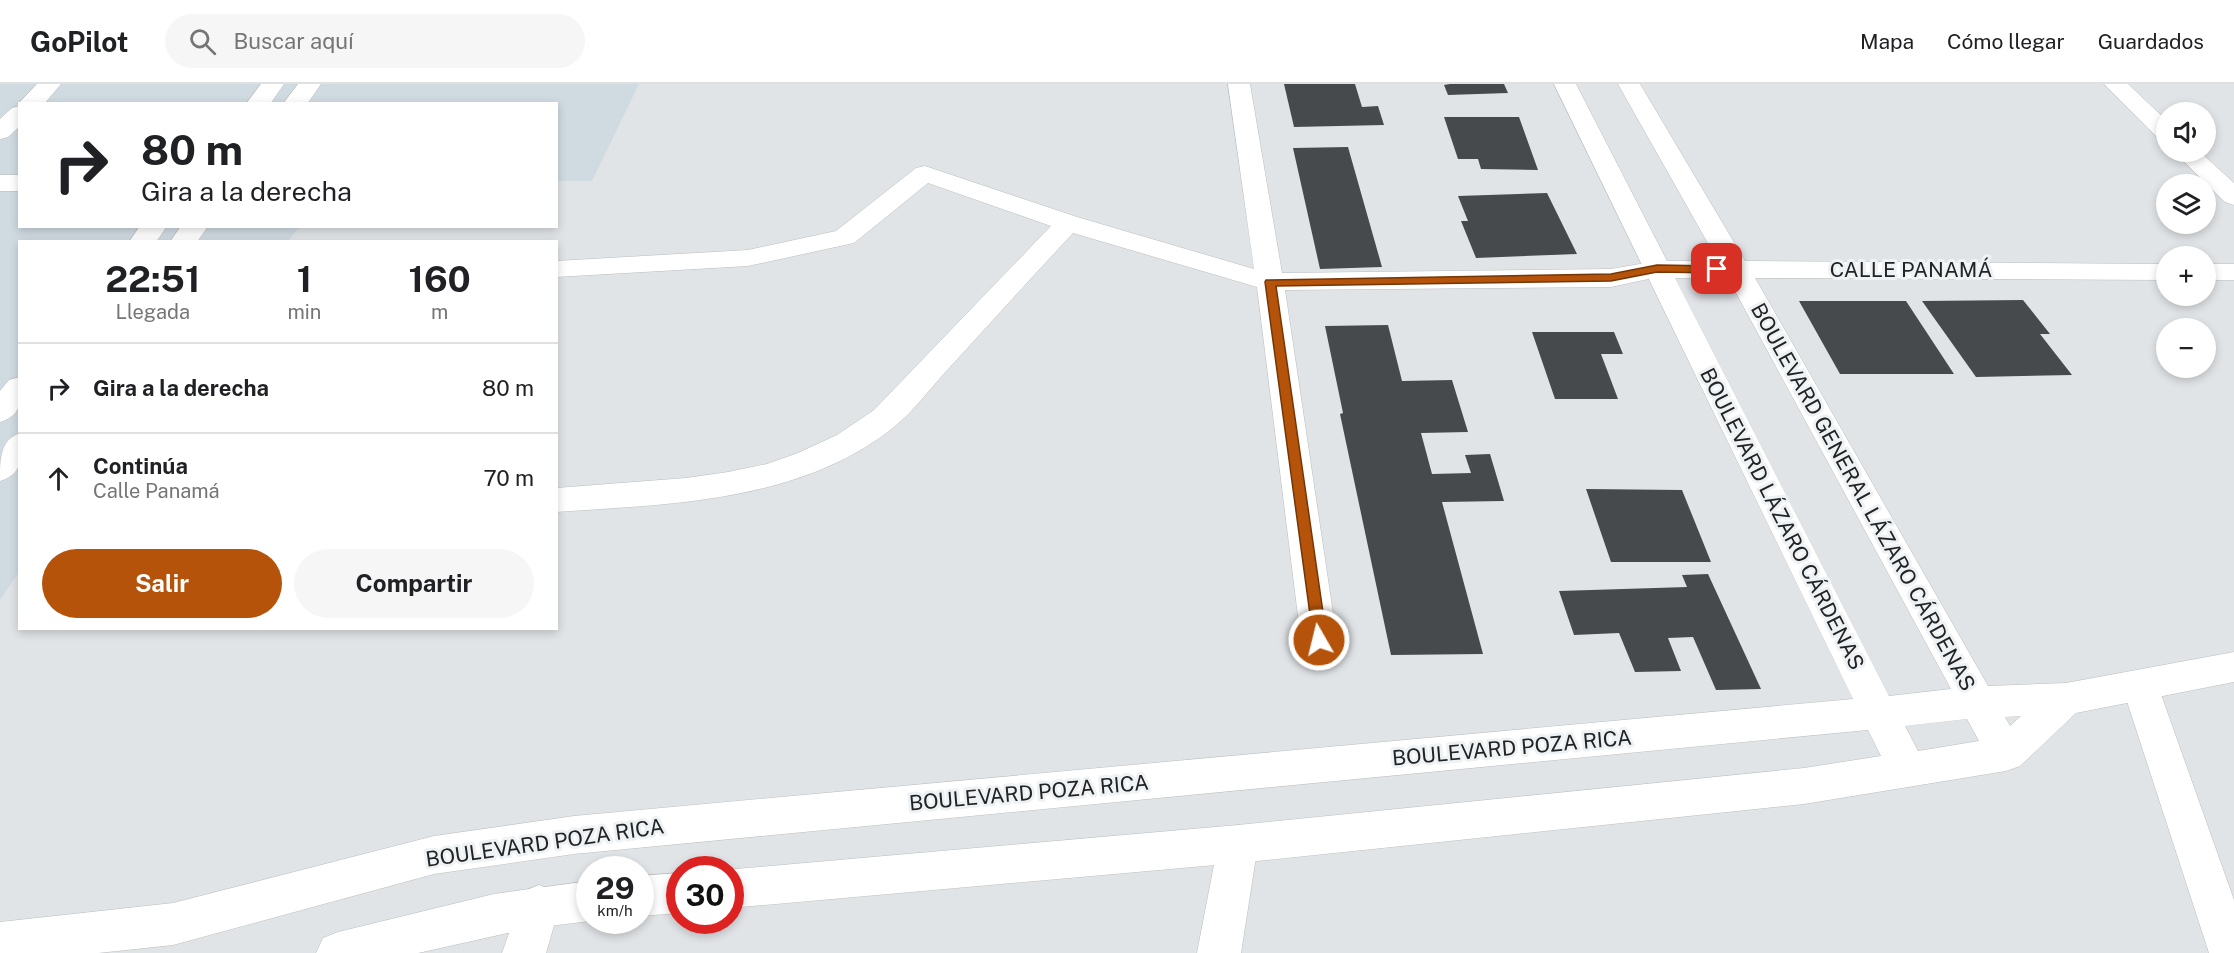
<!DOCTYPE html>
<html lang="es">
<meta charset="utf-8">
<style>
body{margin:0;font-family:"Public Sans",sans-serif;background:#f6f6f6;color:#202124;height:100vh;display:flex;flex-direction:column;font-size:22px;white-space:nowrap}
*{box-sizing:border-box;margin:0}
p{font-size:20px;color:#757577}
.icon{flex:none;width:33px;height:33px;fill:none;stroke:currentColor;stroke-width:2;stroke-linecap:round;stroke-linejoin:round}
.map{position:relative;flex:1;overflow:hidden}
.drawer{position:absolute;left:18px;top:156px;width:540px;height:390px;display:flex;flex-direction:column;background:#fff;border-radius:0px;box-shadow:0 3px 9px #0003}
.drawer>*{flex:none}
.banner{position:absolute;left:18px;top:18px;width:540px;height:126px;border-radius:0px;box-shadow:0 3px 9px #0003;background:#fff;color:#202124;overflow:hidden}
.fabs{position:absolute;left:2156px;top:18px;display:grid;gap:12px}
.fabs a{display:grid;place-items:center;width:60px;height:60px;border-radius:50%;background:#fff;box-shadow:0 3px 9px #0003;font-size:30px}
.speed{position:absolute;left:576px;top:772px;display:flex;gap:12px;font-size:30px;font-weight:700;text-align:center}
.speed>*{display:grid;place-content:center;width:78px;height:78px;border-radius:50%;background:#fff;box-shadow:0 3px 9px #0003;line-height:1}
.speed small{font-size:15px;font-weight:400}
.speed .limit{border:9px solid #d22;background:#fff;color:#111}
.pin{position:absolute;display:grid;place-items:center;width:51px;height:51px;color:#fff;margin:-26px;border-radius:12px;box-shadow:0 3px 9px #0006}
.me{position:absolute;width:66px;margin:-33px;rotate:352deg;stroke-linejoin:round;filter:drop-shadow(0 0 4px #0008)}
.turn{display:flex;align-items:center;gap:21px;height:126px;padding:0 24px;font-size:27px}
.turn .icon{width:78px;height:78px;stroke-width:2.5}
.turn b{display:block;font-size:42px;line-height:51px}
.eta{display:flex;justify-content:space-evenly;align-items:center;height:102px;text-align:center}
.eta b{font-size:36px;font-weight:700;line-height:42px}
.button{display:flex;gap:12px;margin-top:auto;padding:12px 24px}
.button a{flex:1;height:69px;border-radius:36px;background:#b45309;color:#fff;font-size:24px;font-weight:700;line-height:69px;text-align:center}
.button a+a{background:#f6f6f6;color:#202124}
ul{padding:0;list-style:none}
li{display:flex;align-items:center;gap:18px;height:90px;padding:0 24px;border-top:2px solid #e0e0e0}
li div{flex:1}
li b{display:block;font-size:22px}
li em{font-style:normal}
header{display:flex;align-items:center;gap:36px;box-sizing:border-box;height:84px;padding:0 30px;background:#fff;border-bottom:2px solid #e0e0e0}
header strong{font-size:28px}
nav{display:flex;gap:33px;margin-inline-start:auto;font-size:21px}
.search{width:420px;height:54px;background:#f6f6f6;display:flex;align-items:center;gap:15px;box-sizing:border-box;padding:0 21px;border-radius:33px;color:#757577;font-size:22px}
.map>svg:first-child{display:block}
</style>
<header>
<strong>GoPilot</strong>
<div class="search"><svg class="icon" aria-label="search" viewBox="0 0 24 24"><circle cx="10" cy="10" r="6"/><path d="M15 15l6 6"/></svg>Buscar aquí</div>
<nav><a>Mapa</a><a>Cómo llegar</a><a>Guardados</a></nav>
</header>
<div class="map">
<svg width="2234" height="869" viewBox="0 0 2234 869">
<rect width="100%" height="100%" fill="#e1e4e7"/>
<!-- built -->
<path fill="#d0dae1" d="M0 0H639L592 97H557L556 20H20V142L299 143 288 157 20 158 19 488 0 516Z"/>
<!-- building -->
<path fill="#474a4c" d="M1284 0H1355L1362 23 1378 22 1384 41 1294 43Z
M1450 0H1504L1508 9 1448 11 1444 1Z
M1444 33H1519L1538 86 1481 85 1478 75H1458Z
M1348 63 1382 183 1320 185 1293 64Z
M1547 109 1577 170 1476 174 1461 137H1468L1458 112Z
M2023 216 2050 250H2040L2072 291 1976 293 1922 217Z
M1799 217H1906L1954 290H1840Z
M1388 241 1402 297 1452 296 1468 348 1421 349 1432 390 1471 389 1465 371 1490 370 1504 417 1442 418 1483 570 1391 571 1340 330 1343 329 1325 242Z
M1532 248H1614L1623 270H1601L1618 315H1555Z
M1586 405 1682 406 1711 478H1611Z
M1708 490 1761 605 1716 606 1693 553 1668 554 1681 587 1635 588 1619 549 1574 551 1559 507 1687 503 1682 491Z"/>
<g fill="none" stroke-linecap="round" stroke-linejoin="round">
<defs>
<path id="minor" d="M37 0H61L44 20H20V22L18 20Z
M261 0H284L270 20H246Z
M298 0H321L307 20H283Z
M1228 0H1250L1282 189 1611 185 1657 177 1667 179 1671 185 1667 191 1611 203 1285 206 1337 556 1332 566 1319 571 1306 566 1301 556 1257 203 1073 149C1032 193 991 238 950 283 932 302 915 326 894 343 800 418 672 420 556 428V404L686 394 728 388 767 380 798 369 837 351 874 326 1051 142 928 99 854 159 748 182 556 193V177L748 166 836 147 916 84 925 82 1077 133 1254 185Z
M2104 0H2128L2166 36V56L2158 54Z
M20 22V42L8 53 0 55V35L12 24Z
M2174 68H2200L2234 99V121L2225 118Z
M0 91H20V107H0Z
M140 142H167L156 158H129Z
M181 142H208L197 158H170Z
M20 293C20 314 25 330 0 338V307L9 296Z
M20 349C20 371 26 389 0 397 0 375 0 356 20 349Z
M2140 586 2153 591 2158 602 2234 816V869H2209L2122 602 2127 591Z
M1238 741 1252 747 1258 760 1241 869H1197L1218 760 1224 747Z
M539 801 554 807 560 821 546 869H502L524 807Z"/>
<path id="major" d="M1554 0H1576L1667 177H1718L1618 0H1640L1745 177 2166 180V196L1755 194 1988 602 2066 599 2234 568V598L2076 629 2020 682 2006 687 1804 720 1238 779 730 824V786H725L1238 741 1804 684 1881 672 1868 646 574 770 434 790 173 861 98 869H0V838L173 819 434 752 574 732 1853 615ZM1675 194H1728L1951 605 1889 612ZM2021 632 2010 642 2005 633ZM1967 635 1979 657 1918 667 1905 642Z
M2205 180H2234V196H2205Z
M680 789V829L640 832V792Z
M590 797V837L526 845 418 869H316L323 854 338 848 494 810Z"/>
</defs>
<!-- minor casing -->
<use href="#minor" stroke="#babdbf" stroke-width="1"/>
<!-- major casing -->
<use href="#major" stroke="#babdbf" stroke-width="1"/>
<!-- minor -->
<use href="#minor" fill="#fff" fill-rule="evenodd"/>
<!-- major -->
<use href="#major" fill="#fff" fill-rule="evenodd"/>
</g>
<!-- route -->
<path fill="#b45309" stroke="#753606" stroke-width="1.5" d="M1657 181 1717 182 1723 185 1717 189 1657 188 1611 197 1276 202 1327 556 1325 560H1314L1265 198 1266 196 1611 190Z"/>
<g text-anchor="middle" stroke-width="6" stroke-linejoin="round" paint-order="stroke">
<!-- street labels -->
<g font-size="21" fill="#222324" stroke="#eef2f4">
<text x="1911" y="193">CALLE PANAMÁ</text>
<text transform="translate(1863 413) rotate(61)" y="7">BOULEVARD GENERAL LÁZARO CÁRDENAS</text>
<text transform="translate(1782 435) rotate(63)" y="7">BOULEVARD LÁZARO CÁRDENAS</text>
<text transform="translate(1512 664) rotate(-5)" y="7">BOULEVARD POZA RICA</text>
<text transform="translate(1029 709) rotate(-5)" y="7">BOULEVARD POZA RICA</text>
<text transform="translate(545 759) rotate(-8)" y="7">BOULEVARD POZA RICA</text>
</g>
</g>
</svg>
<div class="fabs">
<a><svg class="icon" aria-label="sound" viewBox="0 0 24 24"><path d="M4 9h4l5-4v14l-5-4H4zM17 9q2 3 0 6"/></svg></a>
<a><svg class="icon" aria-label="layers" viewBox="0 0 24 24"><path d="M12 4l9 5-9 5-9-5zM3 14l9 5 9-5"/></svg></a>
<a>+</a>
<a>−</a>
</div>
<div class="speed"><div>29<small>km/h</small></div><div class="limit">30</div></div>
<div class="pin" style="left:1717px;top:185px;background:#d93025"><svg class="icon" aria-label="arrive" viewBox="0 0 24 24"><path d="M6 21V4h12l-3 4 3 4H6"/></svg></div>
<svg class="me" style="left:1319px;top:556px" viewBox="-20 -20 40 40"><circle r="17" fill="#b45309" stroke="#fff" stroke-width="3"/><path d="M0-11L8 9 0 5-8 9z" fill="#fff"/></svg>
<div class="banner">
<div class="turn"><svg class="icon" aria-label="right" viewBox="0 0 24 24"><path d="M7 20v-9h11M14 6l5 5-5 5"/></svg><div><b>80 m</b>Gira a la derecha</div></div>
</div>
<section class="drawer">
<div class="eta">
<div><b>22:51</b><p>Llegada</p></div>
<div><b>1</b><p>min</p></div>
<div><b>160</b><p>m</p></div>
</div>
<ul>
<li><svg class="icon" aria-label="right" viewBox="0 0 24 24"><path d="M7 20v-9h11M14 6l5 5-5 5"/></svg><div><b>Gira a la derecha</b></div><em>80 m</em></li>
<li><svg class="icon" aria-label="ahead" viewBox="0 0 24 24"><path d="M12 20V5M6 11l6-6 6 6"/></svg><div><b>Continúa</b><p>Calle Panamá</p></div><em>70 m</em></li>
</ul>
<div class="button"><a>Salir</a><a>Compartir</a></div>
</section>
</div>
